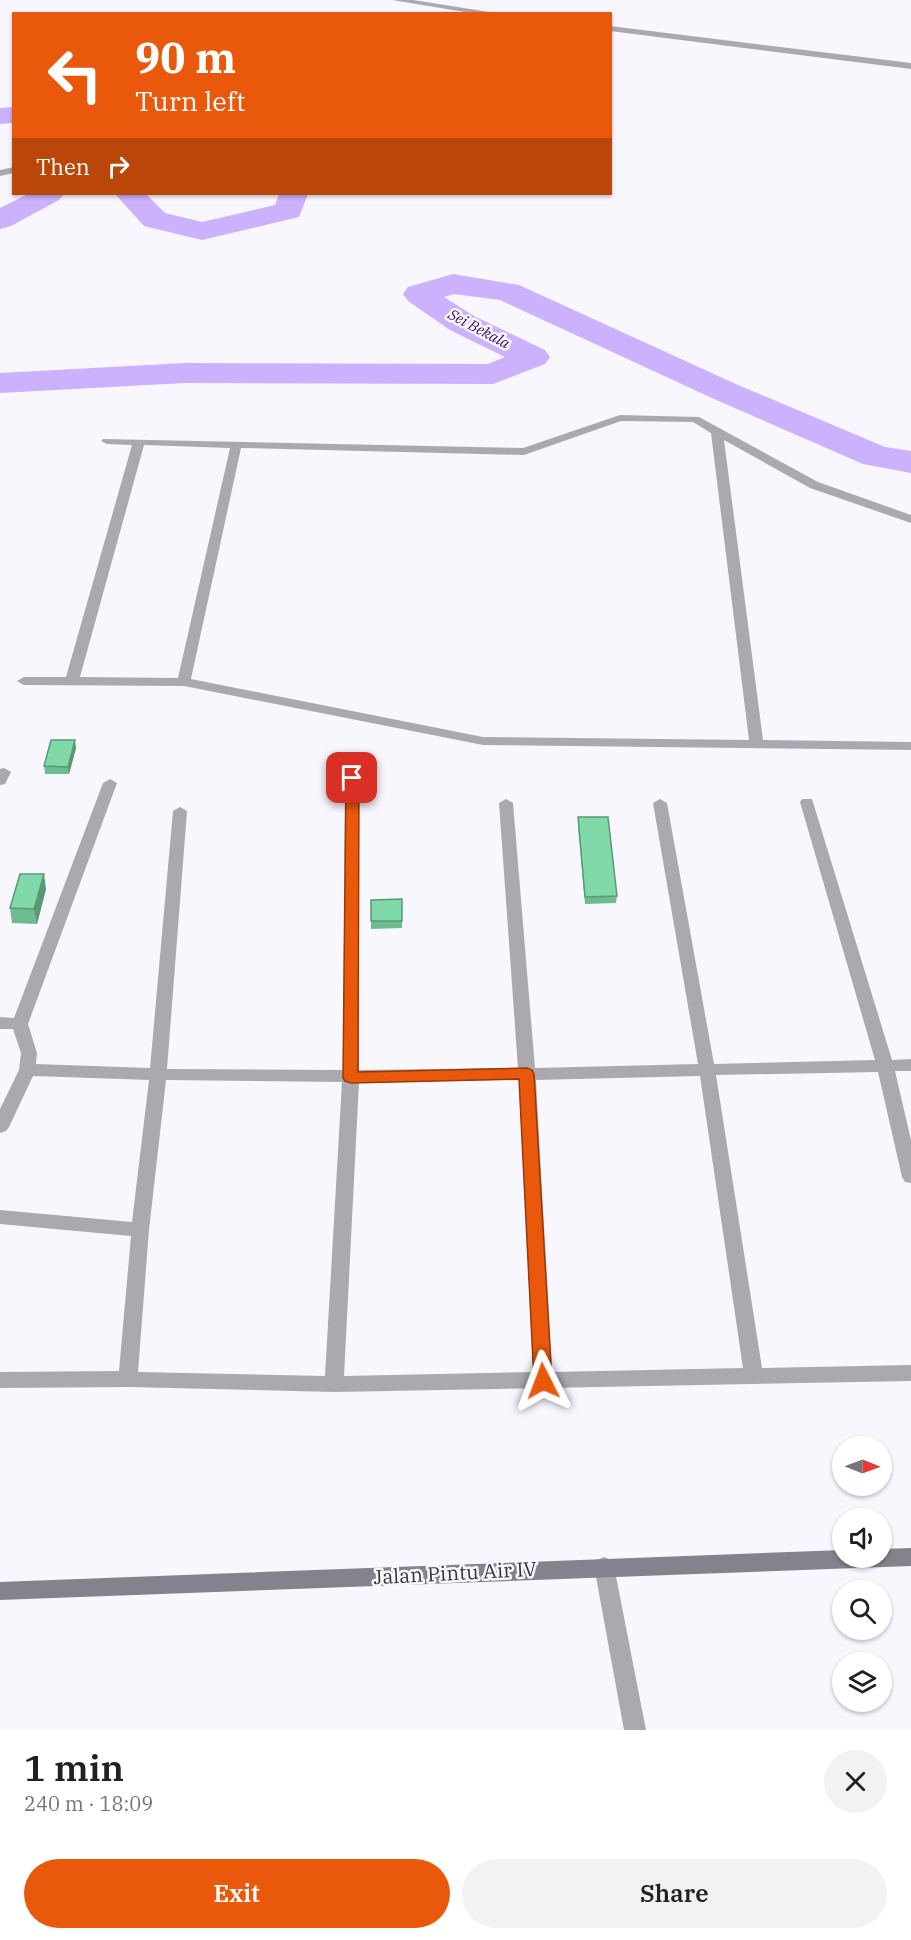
<!DOCTYPE html>
<meta charset="utf-8">
<style>
body{margin:0;font-family:"IBM Plex Serif",serif;background:#f2f2f2;color:#202124;height:100vh;display:flex;flex-direction:column;font-size:22px;white-space:nowrap}
*{box-sizing:border-box;margin:0}
p{font-size:20px;color:#757577}
.icon{flex:none;width:33px;height:33px;fill:none;stroke:currentColor;stroke-width:2;stroke-linecap:round;stroke-linejoin:round}
.map{position:relative;height:1730px;overflow:hidden}
.sheet{display:flex;flex-direction:column;background:#fff;flex:1}
.sheet>*{flex:none}
.banner{position:absolute;left:12px;top:12px;width:600px;height:183px;border-radius:0px;box-shadow:0 2px 4px #0004;background:#ea580c;color:#fff;overflow:hidden}
.needle{width:39px;rotate:91deg}
.controls{position:absolute;left:832px;top:1436px;display:grid;gap:12px}
.controls a{display:grid;place-items:center;width:60px;height:60px;border-radius:50%;background:#fff;box-shadow:0 2px 4px #0004;font-size:30px}
.pin{position:absolute;display:grid;place-items:center;width:51px;height:51px;color:#fff;margin:-26px;border-radius:12px;box-shadow:0 3px 9px #0006}
.me{position:absolute;width:66px;margin:-33px;rotate:357deg;stroke-linejoin:round;filter:drop-shadow(0 0 4px #0008)}
.turn{display:flex;align-items:center;gap:21px;height:126px;padding:0 24px;font-size:27px}
.turn .icon{width:78px;height:78px;stroke-width:2.5}
.turn b{display:block;font-size:42px;line-height:51px}
.then{display:flex;align-items:center;height:57px;padding:0 24px;background:#0003;gap:12px;font-size:22px}
.round{display:grid;place-items:center;flex:none;width:63px;height:63px;border-radius:32px;background:#f2f2f2}
.summary{display:flex;align-items:center;justify-content:space-between;height:102px;padding:0 24px}
h1{font-size:36px;font-weight:600;line-height:45px}
.action{display:flex;gap:12px;margin-top:auto;padding:12px 24px}
.action a{flex:1;height:69px;border-radius:36px;background:#ea580c;color:#fff;font-size:24px;font-weight:600;line-height:69px;text-align:center}
.action a+a{background:#f2f2f2;color:#202124}
.map>svg:first-child{display:block}
</style>
<div class="map">
<svg width="911" height="1730" viewBox="0 0 911 1730">
<rect width="100%" height="100%" fill="#f9f7fe"/>
<g fill="none" stroke-linecap="round" stroke-linejoin="round">
<!-- river -->
<path fill="#ccb1fe" fill-rule="evenodd" d="M14 107V123L0 124V108Z
M28 194H64L59 200 11 226 0 229V208Z
M115 194H146L165 213 202 222 275 205 279 194H308L299 217 202 240 144 226Z
M453 274 519 285 738 385 885 447 911 451V473L863 464 714 399 500 300 454 294 444 297 474 316 545 350 550 357 545 364 493 384 185 383 0 393V373L185 363 488 364 505 357 450 330 408 301 403 294 408 287Z"/>
<!-- lane -->
<path fill="#aba8b0" fill-rule="evenodd" d="M14 167V173L0 176V170Z"/>
<!-- street -->
<path fill="#aba8b0" fill-rule="evenodd" d="M392 0H413L502 14H477Z
M610 26 911 63V69L610 31Z
M620 415 699 417 818 482 911 515V523L810 488 724 440 763 740 911 742V750L483 745 184 686 24 685 17 681 24 677H66L132 445 107 444 101 441 103 439 523 448ZM621 421 693 422 711 433 749 740 483 737 191 679 241 448 524 455ZM144 445 230 448 178 678 80 677Z
M4 768 11 772 5 784 0 785V769Z
M352 774 359 778V1070L518 1068 499 803 506 799 513 803 535 1068 698 1064 653 803 660 799 667 803 714 1064 875 1060 800 802 802 799H812L892 1060 911 1059V1071H895L911 1140V1183L905 1182 902 1177 878 1072 716 1075 762 1368 911 1365V1381L334 1392 128 1387 0 1388V1372L119 1371 131 1236 0 1224V1210L132 1222 149 1080 33 1076 9 1127 6 1131 0 1133V1109L19 1070 21 1053 13 1029H0V1017L14 1018 103 783 110 779 117 783 28 1024 37 1053 36 1064 150 1068 173 811 180 807 187 811 167 1069 343 1070 345 778ZM700 1076 743 1368 552 1372 536 1080ZM166 1080 342 1082 325 1376 138 1372 149 1230ZM519 1080 533 1372 344 1376 359 1082Z
M604 1557 611 1560 614 1566 646 1730H624L594 1566 597 1560Z"/>
<!-- secondary -->
<path fill="#85828d" fill-rule="evenodd" d="M911 1548V1566L0 1600V1582L843 1550V1557H882V1549Z"/>
</g>
<!-- wall -->
<path fill="#6ebb91" d="M76 748 69 774H45L44 766Z
M578 817 617 896 616 903 585 904 578 825Z
M46 889 37 924 12 923 10 908Z
M402 899V928L371 929V900Z"/>
<!-- shaded-wall -->
<path fill="#5a9876" d="M75 740 76 748 69 774 68 767Z
M44 874 46 889 37 924 34 909Z"/>
<!-- building -->
<path fill="#80d9a9" stroke="#5a9876" stroke-width="1.5" d="M51 740H75L68 767 44 766Z
M578 817H608L617 896 585 897Z
M20 874H44L34 909 10 908Z
M402 899V921H371V900Z"/>
<!-- route -->
<path fill="#ea580c" stroke="#983908" stroke-width="1.5" d="M352 774 359 778 358 1072 527 1068 532 1070 534 1074 552 1381 549 1386 543 1388 537 1386 534 1381 519 1079 351 1083 345 1081 343 1078 346 778Z"/>
<g text-anchor="middle" stroke-width="5" stroke-linejoin="round" paint-order="stroke">
<!-- far-water labels -->
<g font-size="15" font-style="italic" fill="#3a0e67" stroke="#f9f7fe">
<text transform="translate(479 329) rotate(28)" y="5">Sei Bekala</text>
</g>
<!-- near-street labels -->
<g font-size="20" fill="#37353c" stroke="#f9f7fe">
<text transform="translate(455 1573) rotate(-3)" y="7">Jalan Pintu Air IV</text>
</g>
</g>
</svg>
<div class="controls">
<a><svg class="needle" viewBox="-14 -14 28 28"><path d="M0-13l5 13h-10z" fill="#e53935"/><path d="M0 13l5-13h-10z" fill="#757577"/></svg></a>
<a><svg class="icon" aria-label="sound" viewBox="0 0 24 24"><path d="M4 9h4l5-4v14l-5-4H4zM17 9q2 3 0 6"/></svg></a>
<a><svg class="icon" aria-label="search" viewBox="0 0 24 24"><circle cx="10" cy="10" r="6"/><path d="M15 15l6 6"/></svg></a>
<a><svg class="icon" aria-label="layers" viewBox="0 0 24 24"><path d="M12 4l9 5-9 5-9-5zM3 14l9 5 9-5"/></svg></a>
</div>
<div class="pin" style="left:352px;top:778px;background:#d93025"><svg class="icon" aria-label="arrive" viewBox="0 0 24 24"><path d="M6 21V4h12l-3 4 3 4H6"/></svg></div>
<svg class="me" style="left:543px;top:1381px" viewBox="-20 -20 40 40"><path d="M0-17L14 15 0 8-14 15z" fill="#ea580c" stroke="#fff" stroke-width="4"/></svg>
<div class="banner">
<div class="turn"><svg class="icon" aria-label="left" viewBox="0 0 24 24"><path d="M17 20v-9H6M10 6l-5 5 5 5"/></svg><div><b>90 m</b>Turn left</div></div>
<div class="then">Then<svg class="icon" aria-label="right" viewBox="0 0 24 24"><path d="M7 20v-9h11M14 6l5 5-5 5"/></svg></div>
</div>
</div>
<section class="sheet">
<div class="summary"><div><h1>1 min</h1><p>240 m · 18:09</p></div><a class="round"><svg class="icon" aria-label="close" viewBox="0 0 24 24"><path d="M6 6l12 12M18 6L6 18"/></svg></a></div>
<div class="action"><a>Exit</a><a>Share</a></div>
</section>
